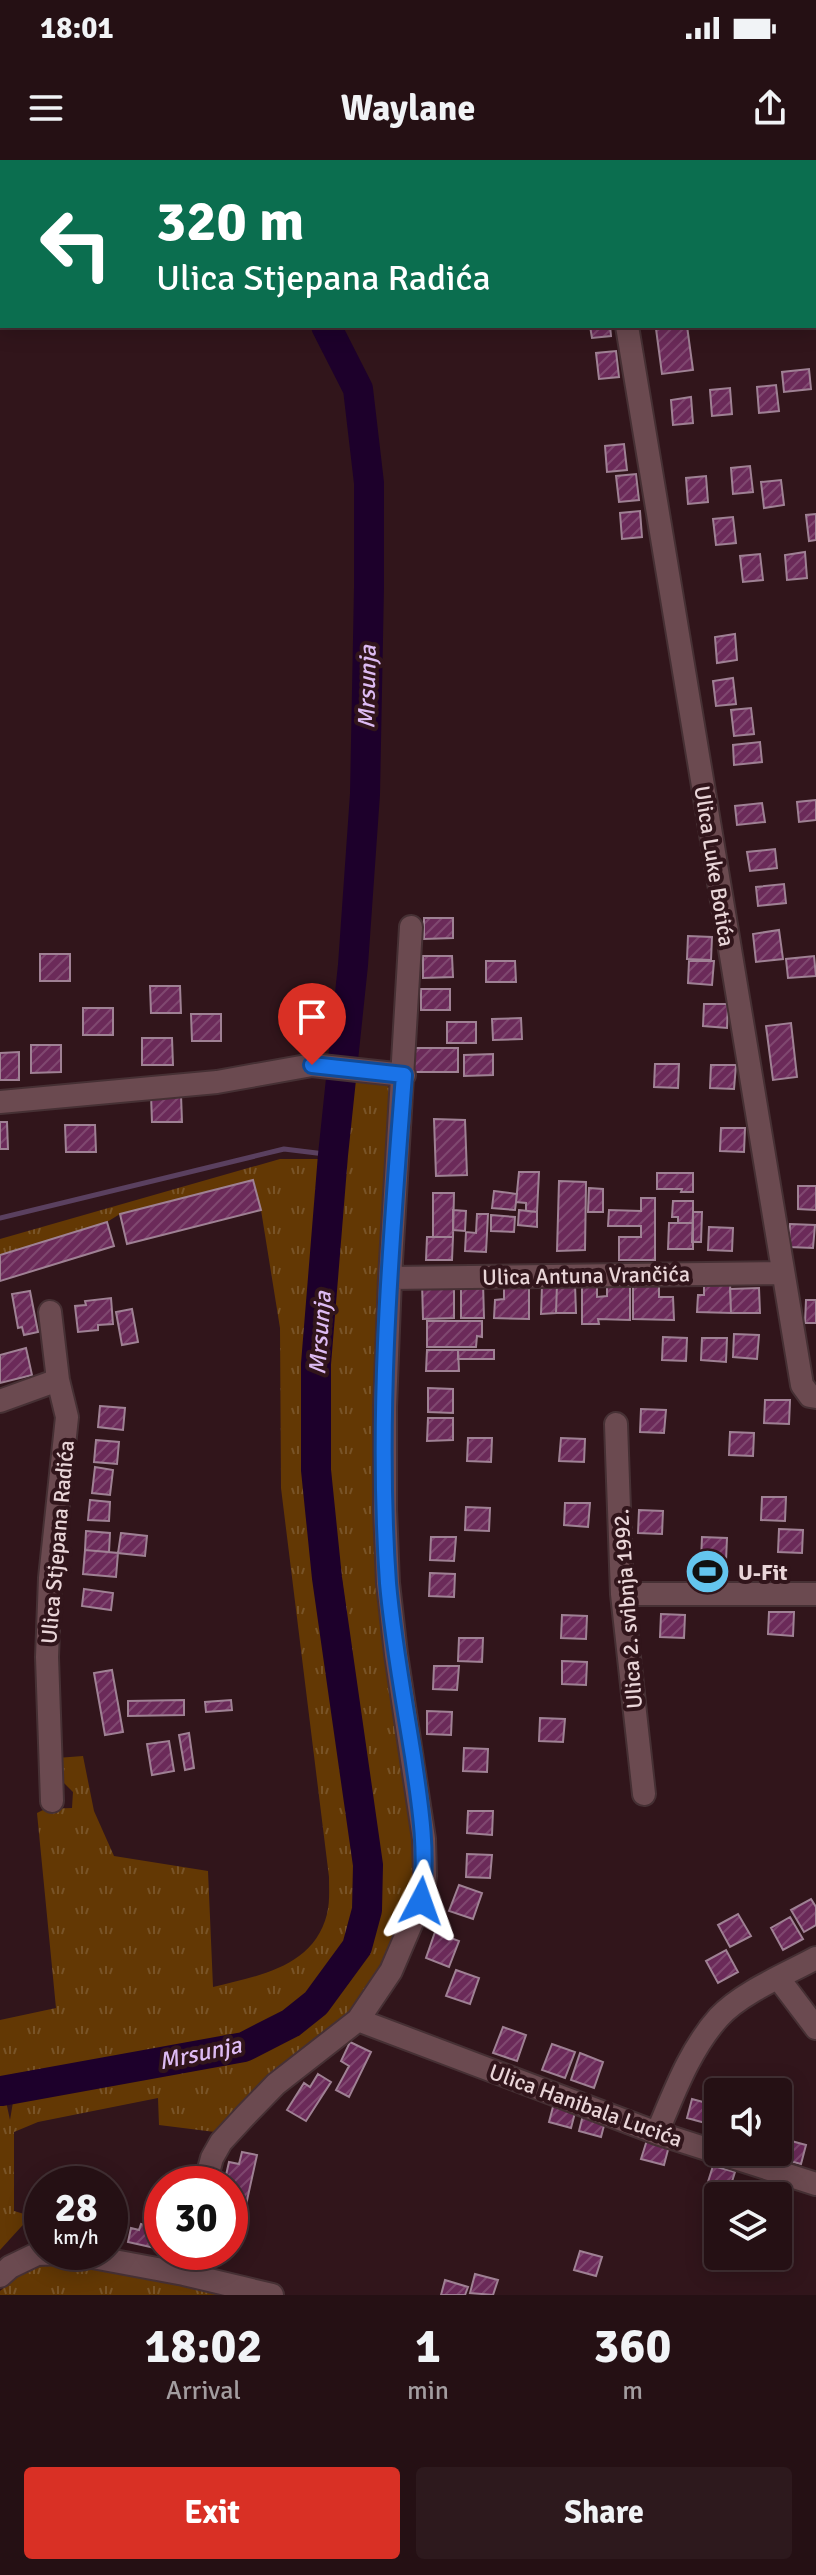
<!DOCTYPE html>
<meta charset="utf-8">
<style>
body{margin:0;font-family:Signika,sans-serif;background:#2d191d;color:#f1f3f6;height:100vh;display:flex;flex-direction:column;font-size:30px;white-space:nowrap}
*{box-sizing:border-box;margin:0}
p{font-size:26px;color:#a39da0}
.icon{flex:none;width:44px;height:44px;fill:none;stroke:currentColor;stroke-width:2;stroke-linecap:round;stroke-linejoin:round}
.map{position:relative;height:2135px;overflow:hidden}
.details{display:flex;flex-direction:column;background:#251014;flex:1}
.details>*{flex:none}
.hud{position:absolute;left:0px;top:0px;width:816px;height:168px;box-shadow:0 4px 20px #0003,0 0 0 2px #423034;background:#0b6e4f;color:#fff;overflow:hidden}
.controls{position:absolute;left:704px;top:1918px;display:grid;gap:16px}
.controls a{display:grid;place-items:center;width:88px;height:88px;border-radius:8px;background:#251014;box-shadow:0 4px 20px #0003,0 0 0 2px #423034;font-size:40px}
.speed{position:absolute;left:24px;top:2006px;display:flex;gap:16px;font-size:40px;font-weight:700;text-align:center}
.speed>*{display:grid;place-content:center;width:104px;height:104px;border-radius:50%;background:#251014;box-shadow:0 4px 20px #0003,0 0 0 2px #423034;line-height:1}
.speed small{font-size:20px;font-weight:400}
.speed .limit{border:12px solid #d22;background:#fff;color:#111}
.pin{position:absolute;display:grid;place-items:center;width:68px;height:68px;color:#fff;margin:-82px -34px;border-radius:50% 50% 50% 0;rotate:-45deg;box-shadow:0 0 8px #0007}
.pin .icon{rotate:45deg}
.me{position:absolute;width:88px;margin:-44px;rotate:4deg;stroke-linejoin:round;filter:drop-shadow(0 0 6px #0008)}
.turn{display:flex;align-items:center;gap:28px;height:168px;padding:0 24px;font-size:36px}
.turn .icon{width:104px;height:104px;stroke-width:2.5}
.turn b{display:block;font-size:56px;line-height:68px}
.eta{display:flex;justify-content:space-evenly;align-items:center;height:136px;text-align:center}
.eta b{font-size:48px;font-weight:800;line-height:56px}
.cta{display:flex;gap:16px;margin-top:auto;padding:16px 24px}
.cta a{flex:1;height:92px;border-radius:8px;background:#d93025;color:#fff;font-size:32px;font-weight:800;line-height:92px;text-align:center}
.cta a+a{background:#2d191d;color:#f1f3f6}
.status{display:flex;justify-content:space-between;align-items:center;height:56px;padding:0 40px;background:#251014;direction:ltr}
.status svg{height:22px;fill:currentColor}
header{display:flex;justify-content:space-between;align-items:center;height:104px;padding:0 24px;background:#251014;font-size:36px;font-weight:800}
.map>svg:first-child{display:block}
</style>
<div class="status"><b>18:01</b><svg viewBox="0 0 49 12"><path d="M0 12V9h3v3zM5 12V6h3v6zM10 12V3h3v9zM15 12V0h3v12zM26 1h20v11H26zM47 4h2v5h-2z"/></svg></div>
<header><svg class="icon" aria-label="menu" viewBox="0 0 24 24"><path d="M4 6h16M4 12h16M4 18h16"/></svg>Waylane<svg class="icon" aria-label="share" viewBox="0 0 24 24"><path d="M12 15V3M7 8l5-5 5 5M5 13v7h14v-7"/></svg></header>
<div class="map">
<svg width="816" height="2135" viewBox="0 0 816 2135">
<defs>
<pattern id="grass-tufts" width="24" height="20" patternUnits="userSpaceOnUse" patternTransform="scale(2)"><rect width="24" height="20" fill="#633804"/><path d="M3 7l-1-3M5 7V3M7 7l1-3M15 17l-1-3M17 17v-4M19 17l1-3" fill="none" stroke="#795428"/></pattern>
<pattern id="building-hatch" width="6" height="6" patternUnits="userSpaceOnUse" patternTransform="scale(2)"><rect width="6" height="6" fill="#6b2a59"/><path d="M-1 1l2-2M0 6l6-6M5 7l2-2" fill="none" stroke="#804870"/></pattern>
</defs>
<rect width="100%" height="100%" fill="#31151b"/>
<!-- grass -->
<path fill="url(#grass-tufts)" d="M352 919C372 920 387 915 393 937L378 1215 414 1666 416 1729 394 1793 350 1852 215 1972 159 1965 158 1938 38 1962 14 1972V2051L31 2056 0 2090V1860L56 1848 37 1653 45 1649 72 1648 73 1632 58 1617 57 1598 83 1596 94 1651 114 1696 208 1711 213 1827C258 1816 314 1807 327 1754 330 1742 329 1729 329 1717L281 1328 280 1168 261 1050 254 1021 120 1054 107 1062 0 1095V1079L280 999H322L304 1261 309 1358 354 1684C356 1712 360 1741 351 1768 339 1808 304 1842 269 1864 249 1876 222 1880 199 1886 134 1900 67 1908 1 1918L10 1960 13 1942C59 1933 105 1925 151 1917 178 1912 208 1910 234 1902 293 1885 351 1840 370 1781 378 1759 380 1738 381 1715L329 1321V1208Z
M68 2101 221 2135H0V2131C25 2110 35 2103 68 2101Z"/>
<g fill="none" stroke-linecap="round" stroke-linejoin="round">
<!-- stream -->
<path stroke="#5a405f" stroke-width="5" d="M0 1058 284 989 333 995"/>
<!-- river -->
<path stroke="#1d002b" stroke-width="30" d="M204 0 205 2
M2 1931 244 1887 291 1863 316 1843 357 1787 367 1750 368 1705 327 1418 316 1310V1204L333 995 353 805 365 634 369 427V323L358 229 326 166"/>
</g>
<!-- building -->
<path fill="url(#building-hatch)" stroke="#9f8194" stroke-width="2" d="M590 166H610L611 176 592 178Z
M687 166 693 210 662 214 656 169Z
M616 191 619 217 599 219 596 193Z
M809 209 811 229 784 232 782 212Z
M776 225 779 251 759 253 757 227Z
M730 228 732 254 712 256 710 230Z
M691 237 693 263 673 265 671 240Z
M624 284 627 310 607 312 605 286Z
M750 306 753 332 733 334 731 308Z
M636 314 639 340 619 342 616 316Z
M706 316 708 342 688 344 686 318Z
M781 320 784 345 764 348 761 322Z
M640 351 642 377 622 379 620 353Z
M816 354V380L809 381 806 355Z
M733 357 736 383 716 385 713 359Z
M805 392 807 418 787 420 785 395Z
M760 394 763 420 743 422 740 396Z
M735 474 737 500 717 503 715 477Z
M733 518 736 544 716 546 713 521Z
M751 548 754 574 734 576 731 550Z
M760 582 762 602 734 605 733 585Z
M816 640V660L799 662 797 642Z
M762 643 765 662 737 665 735 646Z
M775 689 777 708 750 711 747 692Z
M784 724 786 743 758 746 756 727Z
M424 758H453V778L424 779Z
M779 770 783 799 756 802 753 774Z
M688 776 712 777 711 800 687 799Z
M40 794H70V821H40Z
M423 796H452L453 817 423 818Z
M814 796 816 816 788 818 786 799Z
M486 801H515L516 822H486Z
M689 801H714L712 825 688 823Z
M150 826H180L181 853H151Z
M421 829H450V850H421Z
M704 844H728L727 868 703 866Z
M83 848H113V875H83Z
M191 854H221V881H192Z
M521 858 522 879 493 880 492 859Z
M447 862H476V883H447Z
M791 863 797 917 773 920 766 866Z
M142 878H172L173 905H142Z
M31 885H61V912L31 913Z
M412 888H458V912H412Z
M19 892V920H0V893Z
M493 894V915L464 916V895Z
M655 904H679L678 928 654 927Z
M711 905H736L734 929 710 928Z
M151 935H181L182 962H152Z
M434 959 465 960 467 1015 436 1016Z
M0 962H7L8 989H0Z
M65 965H95L96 992H66Z
M721 968H745L744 992 720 991Z
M519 1012H539L537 1052 526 1051V1043L516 1042Z
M657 1013H693V1032H681L682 1029H657Z
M253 1020 261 1050 127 1084 120 1054Z
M559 1021 586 1022 585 1090 557 1091Z
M798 1026H816V1050L798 1049Z
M589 1028 603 1029V1052H588Z
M494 1031 517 1034 515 1050 492 1048Z
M433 1033H454L453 1077H433Z
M641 1038H655V1100H619V1077H641V1066H608L609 1050 641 1051Z
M673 1041H693V1063H678V1057H672Z
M453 1050 466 1051 465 1071 453 1070Z
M519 1050 537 1052V1067L518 1065Z
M693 1052H702L701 1082H692Z
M477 1054H488L486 1092 465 1091 466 1072 476 1073Z
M491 1055 515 1057 514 1072 491 1071Z
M107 1062 114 1086 0 1121V1095Z
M669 1063H693V1089H668Z
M790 1064 815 1065 813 1088 789 1087Z
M709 1067 733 1068 732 1091 708 1090Z
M427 1077H453L452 1100H426Z
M704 1121 730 1122 731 1153 697 1152 698 1135H704Z
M422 1122H454V1158L423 1159Z
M461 1122H483L484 1158H461Z
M504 1123H529V1159L494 1158 495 1140 504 1139Z
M582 1123H597V1137L607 1136V1124L630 1123V1160L598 1159 599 1164H582Z
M633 1123H659V1137H673L674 1160 633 1159Z
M557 1124H575L576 1153H556Z
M557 1124 556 1153 541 1154 542 1125Z
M759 1128 760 1153H731L730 1129Z
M30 1131 38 1172 24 1175 22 1167 18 1168 12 1134Z
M111 1138 113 1164 98 1165V1170L78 1172 75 1146 86 1145 85 1141Z
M806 1140H816V1163H805Z
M132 1149 138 1182 122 1185 116 1152Z
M427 1161H482V1177L477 1176 476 1187H427Z
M734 1174 759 1175 757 1199 733 1197Z
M663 1177 687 1178 686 1201 662 1200Z
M702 1178H727L726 1202 701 1200Z
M26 1188 32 1215 0 1223V1195Z
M427 1190H458L459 1211H426Z
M458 1190H494V1199H458Z
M428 1228 453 1229V1253L428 1252Z
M765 1240H790L789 1264 764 1263Z
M100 1246 125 1248 123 1270 98 1267Z
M641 1249 666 1250 664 1273 640 1272Z
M428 1258H453V1280L427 1281Z
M730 1272 754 1273 753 1296 729 1295Z
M468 1278H492L491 1302 467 1301Z
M561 1278 585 1279 584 1302 559 1301Z
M96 1280 119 1282 117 1304 94 1302Z
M95 1307 113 1310 110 1335 92 1333Z
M762 1337H786L785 1361 761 1360Z
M90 1340 110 1342 109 1361 88 1360Z
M565 1343H590L588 1367 564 1365Z
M466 1347 490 1348 489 1371 465 1370Z
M639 1350 663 1351 662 1374 638 1373Z
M779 1369 803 1370 802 1393 778 1392Z
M86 1371 110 1373 109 1392 85 1390Z
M121 1373 147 1376 145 1396 118 1393Z
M431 1377H456L454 1401 430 1400Z
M702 1377 727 1378 726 1401 701 1400Z
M85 1390 118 1393 116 1417 83 1414Z
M430 1413 455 1414 454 1437 429 1436Z
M84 1429 113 1433 111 1450 82 1446Z
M769 1452H794L793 1476 768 1474Z
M661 1454 685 1455 684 1478 660 1477Z
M562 1455 587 1456 586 1479 561 1478Z
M459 1478H483L482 1502 458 1501Z
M562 1501 587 1502 586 1525 562 1524Z
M434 1506H459L457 1530 433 1529Z
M112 1510 123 1572 105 1575 94 1513Z
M184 1540V1555L128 1556V1541Z
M231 1540 232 1550 206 1552 205 1542Z
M427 1551 452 1552 451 1575 427 1574Z
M540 1558 565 1559 563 1582 539 1581Z
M189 1573 194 1608 185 1610 179 1575Z
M169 1581 174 1611 152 1615 147 1584Z
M464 1588 488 1589 487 1612 463 1611Z
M468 1651H493L492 1675 467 1673Z
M467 1694 492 1695 490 1718 466 1717Z
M459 1725 482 1733 473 1759 449 1751Z
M811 1739 816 1747V1765L804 1772 791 1750Z
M738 1754 751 1776 730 1787 718 1765Z
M790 1757 803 1779 783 1790 771 1768Z
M435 1772 459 1781 449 1807 426 1798Z
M726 1790 738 1812 718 1823 706 1801Z
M456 1810 479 1818 470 1844 446 1836Z
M503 1867 526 1875 517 1901 493 1893Z
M350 1882 371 1892 349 1937 336 1930 349 1906 341 1901Z
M552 1884 575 1892 565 1918 542 1910Z
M580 1893 603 1902 594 1928 571 1920Z
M318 1914 331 1922 306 1961 287 1950 304 1923 310 1927Z
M692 1939 714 1945 709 1964 687 1958Z
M554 1943 576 1949 571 1968 549 1962Z
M778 1947 790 1950 784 1969 778 1968Z
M584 1951 606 1958 601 1977 579 1971Z
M784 1979 806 1985 801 2004 779 1998Z
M647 1980 669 1986 664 2005 641 1999Z
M242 1992 257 1995 242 2063 230 2060V2024H224L229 2002 239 2004Z
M713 2006 735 2012 729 2031 707 2025Z
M141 2064 159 2069 155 2088 128 2082 131 2068 139 2070Z
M580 2091 602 2097 596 2116 574 2110Z
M475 2114 498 2120 493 2135 470 2133Z
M445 2120 468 2127 465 2135H441Z"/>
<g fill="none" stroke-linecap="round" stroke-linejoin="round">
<defs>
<path id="minor" d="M814 78H816
M627 166 802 1225 810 1236 816 1237
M0 942 217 922 312 905 404 915
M390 1118 783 1113
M50 1152 58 1220
M0 1241 58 1220 67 1257 50 1418 47 1497 52 1641
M616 1264 622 1434 644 1634
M622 1434H816
M779 1819 816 1868
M358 1860 657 1973 816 2024
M657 1973C674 1933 690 1889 719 1857 742 1832 787 1814 816 1798
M205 2024 212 1998 221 1982 245 1956 276 1924 358 1860 391 1811 421 1741 425 1716 424 1679 396 1494 388 1423 385 1349V1247L390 1118 411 767
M0 2116 10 2107 37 2094 71 2093 184 2114 272 2135"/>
</defs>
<!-- minor casing -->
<use href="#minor" stroke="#463034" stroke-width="26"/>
<!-- minor -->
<use href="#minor" stroke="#6b4a50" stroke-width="22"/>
</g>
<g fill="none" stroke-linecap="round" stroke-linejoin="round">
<defs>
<path id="route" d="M312 905 404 915C391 1083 376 1254 388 1423 393 1481 404 1539 413 1596 420 1644 428 1692 421 1741"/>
</defs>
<!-- route casing -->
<use href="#route" stroke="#114b97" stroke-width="20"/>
<!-- route -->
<use href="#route" stroke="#1a73e8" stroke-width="14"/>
</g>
<!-- icons -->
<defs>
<symbol id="stadium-disc" viewBox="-11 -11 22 22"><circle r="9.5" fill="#64c5ee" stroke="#31151b"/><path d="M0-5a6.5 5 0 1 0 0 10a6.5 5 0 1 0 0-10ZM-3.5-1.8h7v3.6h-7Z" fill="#111"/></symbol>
</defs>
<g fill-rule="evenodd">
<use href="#stadium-disc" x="682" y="1386" width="51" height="51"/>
</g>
<g text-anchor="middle" stroke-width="8" stroke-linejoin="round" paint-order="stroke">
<!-- street labels -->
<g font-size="22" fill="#e9d5d8" stroke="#31151b">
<text transform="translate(715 706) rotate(81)" y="8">Ulica Luke Botića</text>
<text transform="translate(586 1115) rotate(-1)" y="8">Ulica Antuna Vrančića</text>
<text transform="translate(57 1382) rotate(-85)" y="8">Ulica Stjepana Radića</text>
<text transform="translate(627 1449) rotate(-94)" y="8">Ulica 2. svibnja 1992.</text>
<text transform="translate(586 1945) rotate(20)" y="8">Ulica Hanibala Lucića</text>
</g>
<!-- poi labels -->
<g font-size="22" font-weight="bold" fill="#e9d5d8" stroke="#31151b" text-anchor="start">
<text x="738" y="1420">U-Fit</text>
</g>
<!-- water labels -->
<g font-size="24" font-style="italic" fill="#ddbbf3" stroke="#31151b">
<text transform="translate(367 527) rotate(-89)" y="8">Mrsunja</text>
<text transform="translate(320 1173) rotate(-86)" y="8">Mrsunja</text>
<text transform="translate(200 1893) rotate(-12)" y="8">Mrsunja</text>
</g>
</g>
</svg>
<div class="controls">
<a><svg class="icon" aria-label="sound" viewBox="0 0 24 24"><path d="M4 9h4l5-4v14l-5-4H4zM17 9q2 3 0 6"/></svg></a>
<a><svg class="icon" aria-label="layers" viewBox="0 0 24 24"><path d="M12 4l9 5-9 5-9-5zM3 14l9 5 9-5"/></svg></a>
</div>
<div class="speed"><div>28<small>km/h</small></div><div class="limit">30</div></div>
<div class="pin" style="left:312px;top:905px;background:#d93025"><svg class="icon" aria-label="arrive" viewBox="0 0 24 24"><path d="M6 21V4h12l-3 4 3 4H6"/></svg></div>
<svg class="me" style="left:421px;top:1741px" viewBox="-20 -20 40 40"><path d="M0-17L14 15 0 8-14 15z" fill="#1a73e8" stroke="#fff" stroke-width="4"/></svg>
<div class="hud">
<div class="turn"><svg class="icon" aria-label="left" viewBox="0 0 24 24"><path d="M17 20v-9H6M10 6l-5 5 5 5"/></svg><div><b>320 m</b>Ulica Stjepana Radića</div></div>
</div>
</div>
<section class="details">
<div class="eta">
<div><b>18:02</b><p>Arrival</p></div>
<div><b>1</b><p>min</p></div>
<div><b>360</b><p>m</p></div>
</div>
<div class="cta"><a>Exit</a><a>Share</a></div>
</section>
